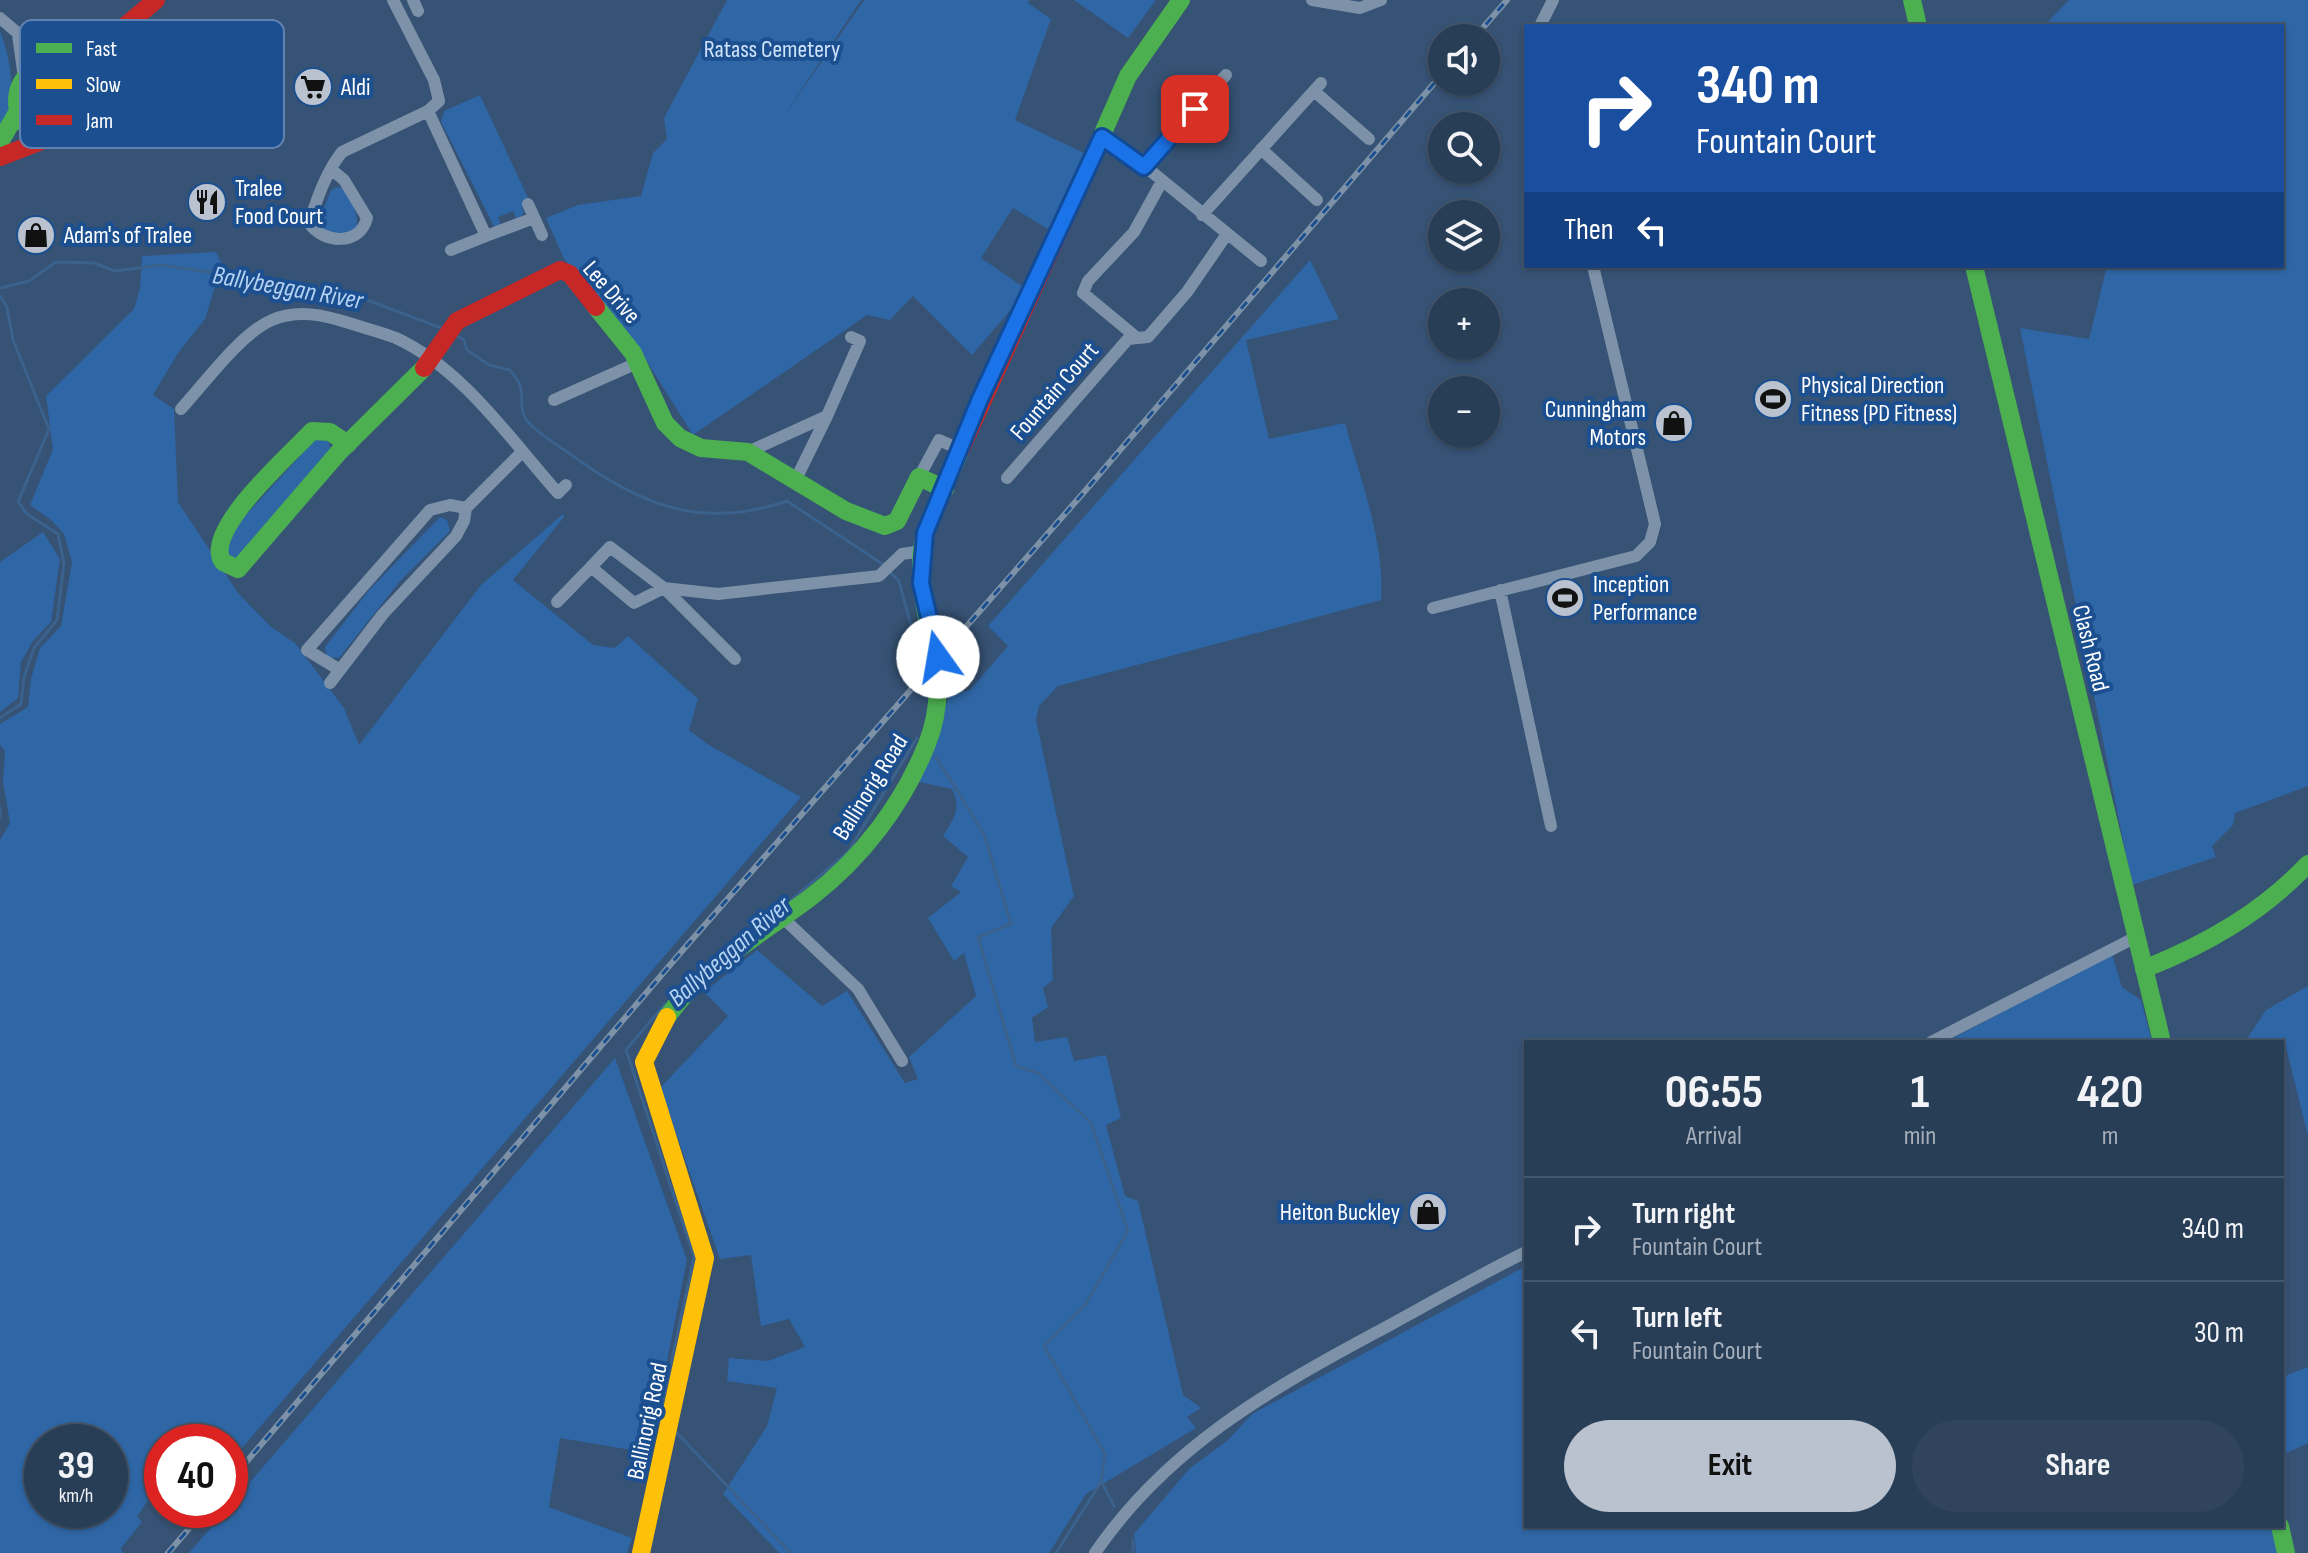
<!DOCTYPE html>
<meta charset="utf-8">
<style>
body{margin:0;font-family:"Sofia Sans Condensed",sans-serif;background:#30455d;color:#f1f3f6;height:100vh;display:flex;flex-direction:column;font-size:30px;white-space:nowrap}
*{box-sizing:border-box;margin:0}
p{font-size:26px;color:#a5aeba}
.icon{flex:none;width:44px;height:44px;fill:none;stroke:currentColor;stroke-width:2;stroke-linecap:round;stroke-linejoin:round}
.map{position:relative;flex:1;overflow:hidden}
.panel{position:absolute;left:1524px;top:1040px;width:760px;height:488px;display:flex;flex-direction:column;background:#283e57;border-radius:0px;box-shadow:0 2px 6px #0004,0 0 0 2px #44576d}
.panel>*{flex:none}
.banner{position:absolute;left:1524px;top:24px;width:760px;height:244px;border-radius:0px;box-shadow:0 2px 6px #0004,0 0 0 2px #44576d;background:#1a4fa0;color:#fff;overflow:hidden}
.tools{position:absolute;left:1428px;top:24px;display:grid;gap:16px}
.tools a{display:grid;place-items:center;width:72px;height:72px;border-radius:50%;background:#283e57;box-shadow:0 2px 6px #0004,0 0 0 2px #44576d;font-size:40px}
.speed{position:absolute;left:24px;top:1424px;display:flex;gap:16px;font-size:40px;font-weight:700;text-align:center}
.speed>*{display:grid;place-content:center;width:104px;height:104px;border-radius:50%;background:#283e57;box-shadow:0 2px 6px #0004,0 0 0 2px #44576d;line-height:1}
.speed small{font-size:20px;font-weight:400}
.speed .limit{border:12px solid #d22;background:#fff;color:#111}
.pin{position:absolute;display:grid;place-items:center;width:68px;height:68px;color:#fff;margin:-34px;border-radius:16px;box-shadow:0 4px 12px #0006}
.me{position:absolute;width:88px;margin:-44px;rotate:347deg;stroke-linejoin:round;filter:drop-shadow(0 0 6px #0008)}
.turn{display:flex;align-items:center;gap:28px;height:168px;padding:0 40px;font-size:36px}
.turn .icon{width:104px;height:104px;stroke-width:2.5}
.turn b{display:block;font-size:56px;line-height:68px}
.then{display:flex;align-items:center;height:76px;padding:0 40px;background:#0003;gap:16px;font-size:30px}
.eta{display:flex;justify-content:space-evenly;align-items:center;height:136px;text-align:center}
.eta b{font-size:48px;font-weight:700;line-height:56px}
.cta{display:flex;gap:16px;margin-top:auto;padding:16px 40px}
.cta a{flex:1;height:92px;border-radius:48px;background:#b9c2ce;color:#111;font-size:32px;font-weight:700;line-height:92px;text-align:center}
.cta a+a{background:#30455d;color:#f1f3f6}
ul{padding:0;list-style:none}
li{display:flex;align-items:center;gap:24px;height:104px;padding:0 40px;border-top:2px solid #44576d}
li div{flex:1}
li b{display:block;font-size:30px}
li em{font-style:normal}
.map>svg:first-child{display:block}
</style>
<div class="map">
<svg width="2308" height="1553" viewBox="0 0 2308 1553">
<rect width="100%" height="100%" fill="#365274"/>
<!-- green -->
<path fill="#2f66a5" fill-rule="evenodd" d="M727 0H861L780 122 864 0H1029L1028 3 1051 19 1015 120 1084 153 1053 232 1013 208 981 258 1028 290 972 355 913 296 890 320 867 315 693 435 636 344 564 259 546 218 578 205 641 196 653 153 667 139 664 118Z
M1074 0H1156L1128 38Z
M2069 0H2308V786L2235 813 2233 825 2212 846 2216 857 2132 885 2020 328 2089 339 2107 266H2282V26H2044Z
M0 31C13 64 17 105 0 137Z
M480 95 530 202 522 206 524 213 517 220 513 211 498 217 501 226 495 228 441 122 444 111Z
M337 187 342 188C353 200 360 217 356 232 344 238 326 234 318 223L331 190Z
M216 252 222 264 205 319 178 353 153 395 174 409 178 502 238 593 271 627 295 643 344 708 359 745 481 585 563 514 564 517 513 580 593 645 615 648 628 636 698 699 689 730 709 745 801 797 230 1462V1442H162V1497L153 1492 137 1517 142 1522 121 1548 123 1553H0V840L10 823 3 782 5 751 0 745V724L28 707 31 679 40 648 61 626 72 562 64 534 51 520 30 505 53 449 46 396 134 309 140 288 142 256ZM42 1442H110V1510H42Z
M1310 260 1339 319 1246 340 1269 439 1345 423C1360 478 1385 542 1381 600L1058 686 1039 706 1036 720 1074 896 1051 928 1053 980 1043 988 1048 1007 1032 1018 1035 1042 1067 1037 1074 1061 1106 1055 1121 1118 1106 1125 1125 1196 1138 1201 1183 1395 1201 1408 1187 1417 1196 1428 1086 1494 1049 1553H779L723 1494 767 1426 777 1388 727 1381 729 1358 768 1361 805 1347 789 1319 761 1326 751 1255 720 1259 660 1088 728 1016 704 992 757 950 822 1006 847 991 905 1083 918 1079 909 1057 976 996 964 953 954 961 928 918 961 892 951 886 968 857 943 836C953 820 962 808 952 789L919 782 949 696 970 690 1008 646 988 626Z
M316 439 328 441 332 452 239 558 230 561 219 544Z
M440 517 447 520 450 531 401 580 339 658 327 657 325 647 370 589Z
M43 532 60 559 51 622 33 641 21 662 18 698 0 712V562Z
M2112 954 2122 987 2141 1000 2152 1042H1946Z
M2308 986V1136L2286 1047H2282V1042H2251L2248 1037 2266 1010Z
M615 1058 687 1260 649 1453 560 1438 549 1507 632 1538 627 1553H189Z
M1526 1266V1526H2271L2278 1553H1136L1134 1534 1189 1469 1228 1440 1252 1414Z
M2308 1367V1443L2282 1455V1377Z"/>
<g fill="none" stroke-linecap="round" stroke-linejoin="round">
<!-- stream -->
<path stroke="#3b618d" stroke-width="3" d="M0 288 29 281 56 262 94 263 115 271 161 265 346 292 444 329
M0 296 7 307 13 340 49 429 18 502 27 514 58 534 64 563 57 620 34 648 24 677 21 704 0 718
M457 336 464 340 467 350 489 365 510 370C513 374 518 380 520 385 525 400 516 410 531 425 542 436 558 445 570 454 641 506 702 530 787 501L884 565
M889 571 899 581 913 633
M936 757 984 834 1011 924 978 937 1016 1066 1038 1073 1091 1123 1128 1231 1085 1305 1044 1346 1105 1454 1101 1481 1114 1506
M0 808V818
M791 900 848 852 917 738
M673 995 687 981
M662 1422 659 1419 694 1257 626 1050 665 1004
M675 1431 791 1553
M1133 1540V1553
M1056 1553 1101 1482"/>
<!-- street -->
<path stroke="#7d92a8" stroke-width="12" d="M413 0 418 11
M1312 0 1360 8 1381 0
M0 18 53 63
M1540 26 1553 0
M18 35 24 78
M1314 91 1369 139
M428 111 486 236 534 218
M1102 137 1125 150 1261 261
M1261 149 1317 200
M1144 167 1226 75
M331 169 344 180 367 218C360 246 323 244 309 223 317 199 326 172 342 152L428 111 439 101 434 80 393 0
M528 204 542 235
M1202 215 1321 83
M451 250 486 236
M1136 337 1083 293 1088 281 1134 232 1161 183
M554 400 637 363
M181 409C205 383 241 333 272 320 298 309 324 315 349 323 364 328 381 332 396 338 463 369 510 439 558 493L566 485
M748 452 827 416 860 341 851 337
M919 477 939 440 950 445
M1007 478 1128 339 1148 337 1187 292 1227 234
M795 481 827 416
M1500 590 1551 826
M557 602 591 567
M1433 608 1636 556 1650 542 1655 524 1593 266
M735 659 664 588 634 603 591 567 610 547 664 588 718 594 879 576 902 554 922 551
M340 670 307 650 430 510 450 505 466 508
M330 683 383 614 456 536 464 521 466 508 522 452
M784 919 858 989 902 1061
M1931 1042 2136 937
M1095 1553C1166 1449 1267 1391 1375 1333 1425 1306 1475 1277 1526 1252"/>
<!-- fast -->
<path stroke="#4caf50" stroke-width="18" d="M1912 0 1918 26
M17 101a37 37 0 1 1 74 0a37 37 0 1 1-74 0Z
M88 86 113 41
M0 142 18 111
M1077 192 1128 76 1181 0
M1974 266 2162 1042
M596 307 633 353 665 423 680 438 701 448 748 452 846 511 885 526 897 521 919 477 945 489
M348 444 330 432 312 431C291 454 201 532 223 562L238 569 339 452 424 368
M2144 969C2207 944 2261 913 2308 864
M667 1017C703 966 762 934 811 897 862 858 903 804 927 744 954 676 921 631 921 565 920 525 946 487 960 451
M2280 1526 2286 1553"/>
<!-- slow -->
<path stroke="#ffc107" stroke-width="18" d="M641 1553 705 1258 644 1062 667 1017"/>
<!-- jam -->
<path stroke="#c62828" stroke-width="18" d="M62 64 105 43 156 0
M0 157 49 138
M424 368 457 321 560 270 570 274 596 307
M960 451 1077 192"/>
<defs>
<path id="rail" d="M1474 38 1507 0
M230 1481 682 951 1085 491 1442 74
M168 1553 205 1510"/>
</defs>
<!-- rail casing -->
<use href="#rail" stroke="#7e92a7" stroke-width="6"/>
<!-- rail -->
<use href="#rail" stroke="#1b4f8f" stroke-width="3" stroke-dasharray="9" stroke-linecap="butt"/>
</g>
<g fill="none" stroke-linecap="round" stroke-linejoin="round">
<defs>
<path id="route" d="M938 657 921 583 925 533 980 399 1102 137 1144 167 1195 109"/>
</defs>
<!-- route casing -->
<use href="#route" stroke="#114b97" stroke-width="20"/>
<!-- route -->
<use href="#route" stroke="#1a73e8" stroke-width="14"/>
</g>
<!-- icons -->
<defs>
<symbol id="supermarket-disc" viewBox="-11 -11 22 22"><circle r="9.5" fill="#b9c2ce" stroke="#1b4f8f"/><path d="M-6-5.5h2.5l.6 2H6L4.5 2H-2.5L-4.4-4H-6ZM-1.5 3.2a1.3 1.3 0 1 0 .1 0ZM3 3.2a1.3 1.3 0 1 0 .1 0Z" fill="#111"/></symbol>
<symbol id="restaurant-disc" viewBox="-11 -11 22 22"><circle r="9.5" fill="#b9c2ce" stroke="#1b4f8f"/><path d="M-5-6h1v4h1v-4h1v4h1v-4h1v5L-1.5 .5V6h-2V.5L-5-1ZM5-6V6H3V1.5H1.5Q1.5-4 5-6Z" fill="#111"/></symbol>
<symbol id="shop-disc" viewBox="-11 -11 22 22"><circle r="9.5" fill="#b9c2ce" stroke="#1b4f8f"/><path d="M-5-2.5h2.3a2.7 3.5 0 0 1 5.4 0H5L5.5 6h-11ZM-1.5-2.5h3a1.5 2.3 0 0 0-3 0Z" fill="#111"/></symbol>
<symbol id="stadium-disc" viewBox="-11 -11 22 22"><circle r="9.5" fill="#b9c2ce" stroke="#1b4f8f"/><path d="M0-5a6.5 5 0 1 0 0 10a6.5 5 0 1 0 0-10ZM-3.5-1.8h7v3.6h-7Z" fill="#111"/></symbol>
</defs>
<g fill-rule="evenodd">
<use href="#supermarket-disc" x="291" y="65" width="44" height="44"/>
<use href="#restaurant-disc" x="185" y="180" width="44" height="44"/>
<use href="#shop-disc" x="14" y="213" width="44" height="44"/>
<use href="#stadium-disc" x="1751" y="377" width="44" height="44"/>
<use href="#shop-disc" x="1652" y="401" width="44" height="44"/>
<use href="#stadium-disc" x="1543" y="576" width="44" height="44"/>
<use href="#shop-disc" x="1406" y="1190" width="44" height="44"/>
</g>
<g text-anchor="middle" stroke-width="8" stroke-linejoin="round" paint-order="stroke">
<!-- park labels -->
<g font-size="24" fill="#cfe3fa" stroke="#1b4f8f">
<text x="772" y="57">Ratass Cemetery</text>
</g>
<!-- poi labels -->
<g font-size="24" fill="#fff" stroke="#1b4f8f" text-anchor="start">
<text x="341" y="95">Aldi</text>
<text x="235" y="196">Tralee<tspan x="235" dy="28">Food Court</tspan></text>
<text x="64" y="243">Adam's of Tralee</text>
<text x="1801" y="393">Physical Direction<tspan x="1801" dy="28">Fitness (PD Fitness)</tspan></text>
<text x="1646" y="417" text-anchor="end">Cunningham<tspan x="1646" dy="28">Motors</tspan></text>
<text x="1593" y="592">Inception<tspan x="1593" dy="28">Performance</tspan></text>
<text x="1400" y="1220" text-anchor="end">Heiton Buckley</text>
</g>
<!-- street labels -->
<g font-size="24" fill="#fff" stroke="#1b4f8f">
<text transform="translate(612 292) rotate(49)" y="8">Lee Drive</text>
<text transform="translate(1054 391) rotate(-49)" y="8">Fountain Court</text>
<text transform="translate(2091 648) rotate(76)" y="8">Clash Road</text>
<text transform="translate(870 787) rotate(-58)" y="8">Ballinorig Road</text>
<text transform="translate(647 1421) rotate(-78)" y="8">Ballinorig Road</text>
</g>
<!-- water labels -->
<g font-size="26" font-style="italic" fill="#b5d3f5" stroke="#1b4f8f">
<text transform="translate(288 287) rotate(10)" y="9">Ballybeggan River</text>
<text transform="translate(729 951) rotate(-41)" y="9">Ballybeggan River</text>
</g>
</g>
<!-- legend -->
<rect x="20" y="20" width="264" height="128" rx="12" fill="#1b4f8f" stroke="#5f84b1" stroke-width="2"/>
<rect x="36" y="43" width="36" height="10" fill="#4caf50"/>
<rect x="36" y="79" width="36" height="10" fill="#ffc107"/>
<rect x="36" y="115" width="36" height="10" fill="#c62828"/>
<g font-size="22" fill="#fff">
<text x="86" y="56">Fast</text>
<text x="86" y="92">Slow</text>
<text x="86" y="128">Jam</text>
</g>
</svg>
<div class="tools">
<a><svg class="icon" aria-label="sound" viewBox="0 0 24 24"><path d="M4 9h4l5-4v14l-5-4H4zM17 9q2 3 0 6"/></svg></a>
<a><svg class="icon" aria-label="search" viewBox="0 0 24 24"><circle cx="10" cy="10" r="6"/><path d="M15 15l6 6"/></svg></a>
<a><svg class="icon" aria-label="layers" viewBox="0 0 24 24"><path d="M12 4l9 5-9 5-9-5zM3 14l9 5 9-5"/></svg></a>
<a>+</a>
<a>−</a>
</div>
<div class="speed"><div>39<small>km/h</small></div><div class="limit">40</div></div>
<div class="pin" style="left:1195px;top:109px;background:#d93025"><svg class="icon" aria-label="arrive" viewBox="0 0 24 24"><path d="M6 21V4h12l-3 4 3 4H6"/></svg></div>
<svg class="me" style="left:938px;top:657px" viewBox="-20 -20 40 40"><circle r="19" fill="#fff"/><path d="M0-13L10 11 0 6-10 11z" fill="#1a73e8"/></svg>
<div class="banner">
<div class="turn"><svg class="icon" aria-label="right" viewBox="0 0 24 24"><path d="M7 20v-9h11M14 6l5 5-5 5"/></svg><div><b>340 m</b>Fountain Court</div></div>
<div class="then">Then<svg class="icon" aria-label="left" viewBox="0 0 24 24"><path d="M17 20v-9H6M10 6l-5 5 5 5"/></svg></div>
</div>
<section class="panel">
<div class="eta">
<div><b>06:55</b><p>Arrival</p></div>
<div><b>1</b><p>min</p></div>
<div><b>420</b><p>m</p></div>
</div>
<ul>
<li><svg class="icon" aria-label="right" viewBox="0 0 24 24"><path d="M7 20v-9h11M14 6l5 5-5 5"/></svg><div><b>Turn right</b><p>Fountain Court</p></div><em>340 m</em></li>
<li><svg class="icon" aria-label="left" viewBox="0 0 24 24"><path d="M17 20v-9H6M10 6l-5 5 5 5"/></svg><div><b>Turn left</b><p>Fountain Court</p></div><em>30 m</em></li>
</ul>
<div class="cta"><a>Exit</a><a>Share</a></div>
</section>
</div>
